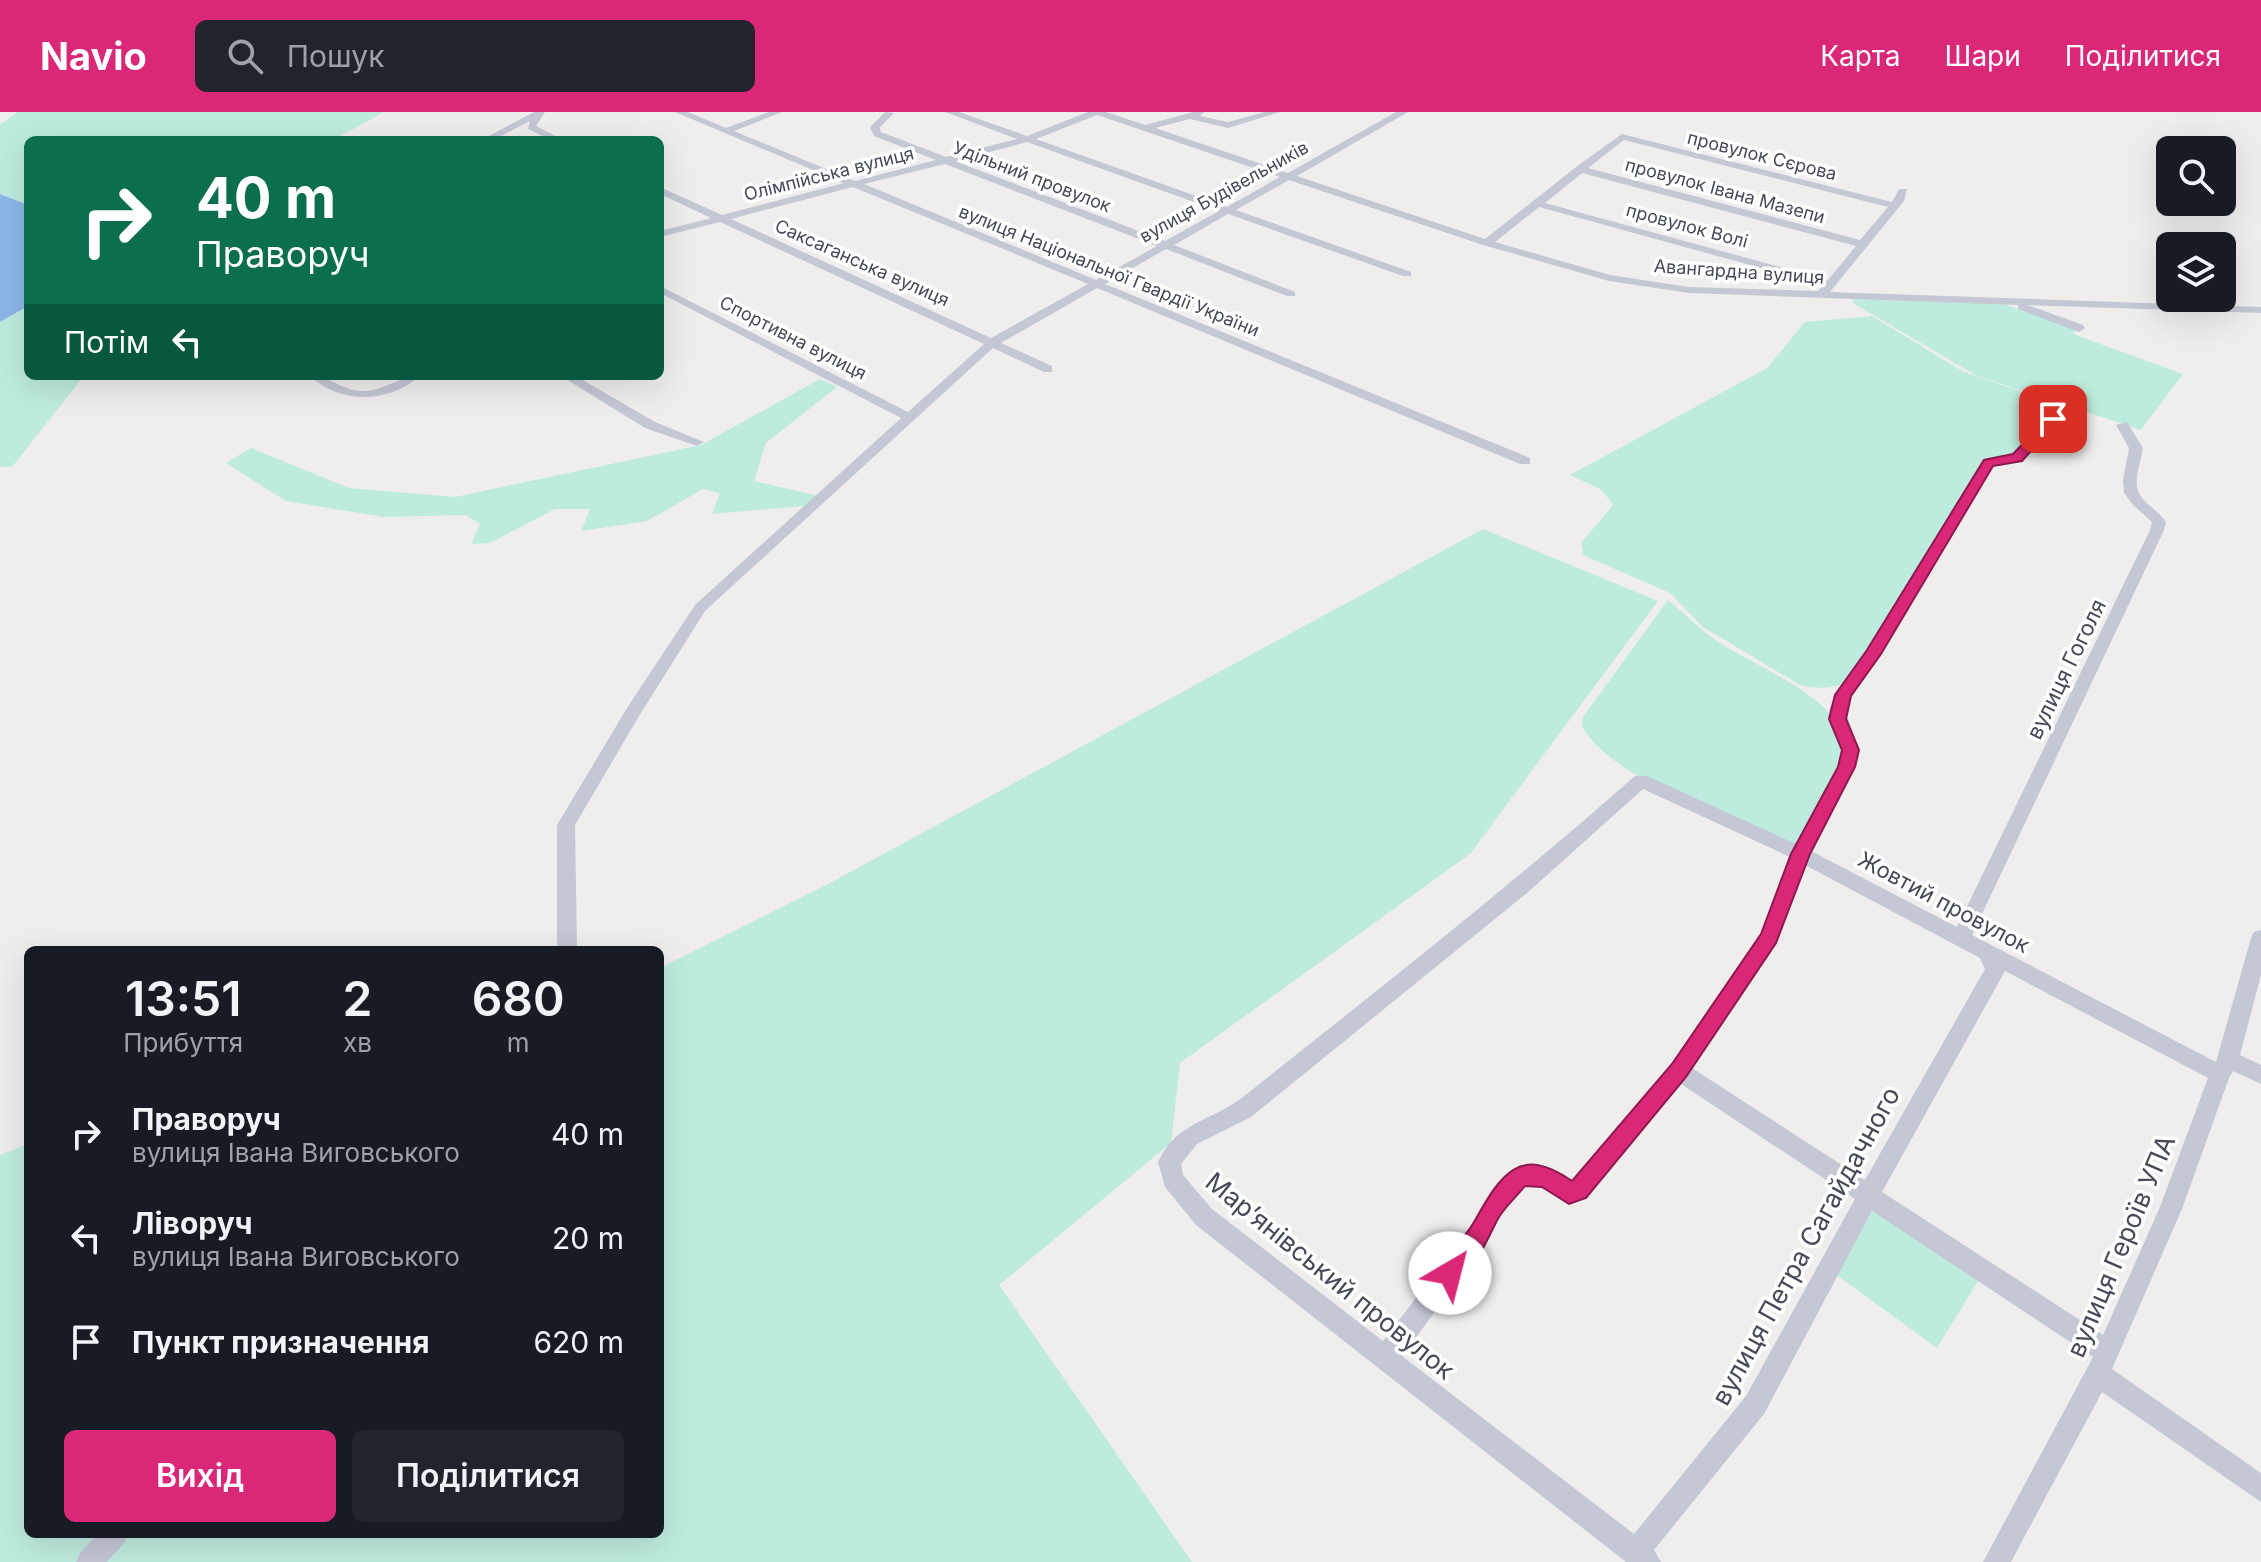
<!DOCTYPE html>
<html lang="uk">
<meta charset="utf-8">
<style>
body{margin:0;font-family:Inter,sans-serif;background:#20242c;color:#f1f3f6;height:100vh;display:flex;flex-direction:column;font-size:30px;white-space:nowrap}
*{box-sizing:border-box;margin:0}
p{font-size:26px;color:#9ea1a6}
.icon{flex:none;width:44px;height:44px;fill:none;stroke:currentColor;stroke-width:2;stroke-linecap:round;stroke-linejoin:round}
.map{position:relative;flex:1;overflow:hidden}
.panel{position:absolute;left:24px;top:834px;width:640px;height:592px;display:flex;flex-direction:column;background:#171b24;border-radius:12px;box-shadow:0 8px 32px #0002}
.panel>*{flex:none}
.guide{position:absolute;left:24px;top:24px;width:640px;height:244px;border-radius:12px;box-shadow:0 8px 32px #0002;background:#0b6e4f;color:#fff;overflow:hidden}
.buttons{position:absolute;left:2156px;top:24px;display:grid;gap:16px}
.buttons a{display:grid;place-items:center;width:80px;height:80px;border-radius:12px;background:#171b24;box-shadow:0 8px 32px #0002;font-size:40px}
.pin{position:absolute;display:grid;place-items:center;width:68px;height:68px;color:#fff;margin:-34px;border-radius:16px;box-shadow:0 4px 12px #0006}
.me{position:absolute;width:88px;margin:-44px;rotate:37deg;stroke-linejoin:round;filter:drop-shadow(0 0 6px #0008)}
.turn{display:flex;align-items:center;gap:28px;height:168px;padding:0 40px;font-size:36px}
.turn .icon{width:104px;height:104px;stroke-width:2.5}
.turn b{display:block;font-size:56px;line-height:68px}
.then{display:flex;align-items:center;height:76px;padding:0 40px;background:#0003;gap:16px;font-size:30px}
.eta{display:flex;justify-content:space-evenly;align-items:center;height:136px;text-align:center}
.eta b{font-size:48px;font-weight:600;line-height:56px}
.primary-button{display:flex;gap:16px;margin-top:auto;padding:16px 40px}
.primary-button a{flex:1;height:92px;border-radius:12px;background:#db2777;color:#fff;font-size:32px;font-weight:600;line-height:92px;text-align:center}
.primary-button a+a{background:#20242c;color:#f1f3f6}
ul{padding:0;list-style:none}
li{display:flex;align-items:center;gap:24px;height:104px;padding:0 40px}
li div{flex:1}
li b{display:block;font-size:30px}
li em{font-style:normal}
header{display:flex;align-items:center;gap:48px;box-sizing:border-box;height:112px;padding:0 40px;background:#db2777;color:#fff}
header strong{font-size:38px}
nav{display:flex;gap:44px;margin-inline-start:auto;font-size:28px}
.search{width:560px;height:72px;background:#20242c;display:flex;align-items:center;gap:20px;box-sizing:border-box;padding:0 28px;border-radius:12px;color:#9ea1a6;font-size:30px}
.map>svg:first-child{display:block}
</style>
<header>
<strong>Navio</strong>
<div class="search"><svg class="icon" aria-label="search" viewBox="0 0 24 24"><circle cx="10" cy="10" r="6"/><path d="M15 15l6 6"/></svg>Пошук</div>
<nav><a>Карта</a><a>Шари</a><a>Поділитися</a></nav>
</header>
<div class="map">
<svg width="2261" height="1450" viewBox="0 0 2261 1450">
<rect width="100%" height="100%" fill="#f0eeed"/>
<!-- green -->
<path fill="#bdecde" d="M18 0H384L333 28H28V93L0 82V12Z
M1853 187 2004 192 2077 218 2073 222 2183 262 2141 318 1977 264 1853 191Z
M28 194V264H84L12 355H0V210Z
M1872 204 1964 260 2043 287 2057 297 2017 342 1987 347 1870 540 1844 573 1821 576 1802 574 1703 515 1670 481 1583 443 1581 431 1613 393 1602 378 1570 363 1767 256 1805 210Z
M820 267 837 275 766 331 754 369 819 384 807 394 712 402 720 381 703 377 647 409 581 419 590 397H555L490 431 471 432 480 412 466 403 384 405 286 389 226 351 251 336 349 376 455 385 701 333Z
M1483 417 1658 489 1470 742 1180 951 1171 1031 999 1173 1192 1450H0V1043L28 1032V1422H660V856L828 772Z
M1668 488C1687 503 1703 521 1725 534 1756 554 1845 590 1845 633 1845 667 1816 704 1801 733L1793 735C1736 709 1614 669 1582 615L1583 605Z
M1871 1089 1983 1161 1937 1236 1831 1159Z"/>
<!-- water -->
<path fill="#8cb7e7" d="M0 82 28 93V194L0 210Z"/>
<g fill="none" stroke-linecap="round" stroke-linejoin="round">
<!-- minor -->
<path fill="#c4c7d4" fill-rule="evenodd" d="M534 0H545L536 14 563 28H550L528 17 530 9 493 28H481Z
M675 0H688L726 16 769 0H782L734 19 855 69 936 48 874 24 870 15 885 0 894 1 880 15 881 20 946 45 1017 27 945 0H959L1027 24 1088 0H1106L1145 13 1193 0H1204L1200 4 1228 10 1265 0H1280L1228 16 1190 7 1155 16 1288 61 1396 0H1408L1297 64 1485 127 1576 55 1622 22 1892 90 1899 77H1907L1904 89 1830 180 2261 195V201L2028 193 2083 213 2085 216 2079 220 2018 197V193L1689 181 1609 169 1483 133 1289 68 1236 98 1411 160V164H1403L1228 102 1174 133 1295 180V184H1287L1166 137 1105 172 1530 346V352H1520L1097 176 1001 231 1052 254V260H1044L993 236 705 499 639 604 575 713 577 838H557V713L627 596 695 493 901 306 660 181V174L908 300 984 232 720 110 660 125V119L711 106 660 82V75L722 103 844 71ZM1097 3 1280 65 1227 95 1036 27ZM1624 28 1888 95 1860 128 1588 56ZM1027 30 1219 99 1165 129 955 49ZM945 52 1157 134 1096 168 864 72ZM1582 61 1856 134 1828 168 1545 91ZM853 75 1088 172 991 226 731 107ZM1539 95 1823 173 1818 179 1689 175 1610 163 1495 130Z
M310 264C330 264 344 280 365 279 385 278 400 264 420 264 389 291 341 293 310 264Z
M561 264H576L655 310 704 330 697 334 645 316Z
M2064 290 2070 294 2069 297 2022 349 1993 353 1881 542 1851 585 1845 598 1859 638 1856 655 1811 739 1957 815 2150 418 2152 410 2133 393 2124 381 2123 368 2129 336 2116 313 2127 310 2143 336C2141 352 2130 373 2143 387 2150 395 2159 400 2166 410L2164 418 1972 823 2216 950 2251 826 2254 820 2261 818V863L2240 943 2261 953V972L2233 959 2229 966 2182 1097 2112 1257 2261 1361V1390L2102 1280 2011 1450H1983L2093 1245 1872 1099 1764 1302 1654 1438 1661 1450H1626L1196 1113 1165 1075 1158 1050C1176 1010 1212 1009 1243 985 1375 880 1508 776 1635 664H1647L1796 732 1838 655 1843 638 1829 598 1837 579 1867 539 1983 347 2013 343 2059 291ZM1643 677 1790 745 1761 822 1672 952 1572 1070C1522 1035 1495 1062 1474 1110L1383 1229 1212 1097 1183 1063 1181 1052 1197 1032 1251 1005 1527 781ZM1805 753 1980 846 1985 857 1865 1068 1692 956 1776 831ZM2005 859 2208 966 2160 1095 2103 1223 1882 1080ZM1681 972 1855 1087 1746 1284 1634 1422 1402 1244 1490 1126 1499 1104 1525 1073 1540 1075 1569 1092 1586 1086Z
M97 1422H128L124 1431 107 1450H76L80 1441Z"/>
</g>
<!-- route -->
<path fill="#db2777" stroke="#8e194d" stroke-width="2" d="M2049 304 2060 307 2022 349 1993 354 1881 542 1851 584 1846 607 1859 638 1855 655 1810 742 1776 831 1686 965 1586 1086 1569 1092 1542 1075 1525 1074C1517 1084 1506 1094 1499 1105 1487 1126 1475 1162 1450 1173L1442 1169 1438 1161C1446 1141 1464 1128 1474 1110 1500 1065 1518 1031 1572 1069L1672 952 1761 822 1791 742 1838 655 1842 638 1829 607 1835 583 1867 538 1984 348 2013 342Z"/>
<g text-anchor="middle" stroke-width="7" stroke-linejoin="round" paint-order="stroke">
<!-- far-street labels -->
<g font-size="18" fill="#464a59" stroke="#fff">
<text transform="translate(1762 44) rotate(14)" y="6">провулок Сєрова</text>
<text transform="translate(829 62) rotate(-14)" y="6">Олімпійська вулиця</text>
<text transform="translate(1032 65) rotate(21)" y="6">Удільний провулок</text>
<text transform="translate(1725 79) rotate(15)" y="6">провулок Івана Мазепи</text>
<text transform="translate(1224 80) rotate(-29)" y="6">вулиця Будівельників</text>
<text transform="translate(1687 114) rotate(15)" y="6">провулок Волі</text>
<text transform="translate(862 151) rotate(24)" y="6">Саксаганська вулиця</text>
<text transform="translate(1109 159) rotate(22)" y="6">вулиця Національної Гвардії України</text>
<text transform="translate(1739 160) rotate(4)" y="6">Авангардна вулиця</text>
<text transform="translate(793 226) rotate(27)" y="6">Спортивна вулиця</text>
</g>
<!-- street labels -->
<g font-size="22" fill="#464a59" stroke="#fff">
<text transform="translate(2066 557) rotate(-64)" y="8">вулиця Гоголя</text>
<text transform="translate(1944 790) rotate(28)" y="8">Жовтий провулок</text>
</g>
<!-- near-street labels -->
<g font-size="26" fill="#464a59" stroke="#fff">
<text transform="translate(1806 1134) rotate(-61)" y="9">вулиця Петра Сагайдачного</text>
<text transform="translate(2121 1134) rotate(-67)" y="9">вулиця Героїв УПА</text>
<text transform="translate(1330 1164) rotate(39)" y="9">Марʼянівський провулок</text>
</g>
</g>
</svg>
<div class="buttons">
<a><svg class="icon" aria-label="search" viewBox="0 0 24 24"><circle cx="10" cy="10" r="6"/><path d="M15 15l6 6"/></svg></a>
<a><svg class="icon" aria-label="layers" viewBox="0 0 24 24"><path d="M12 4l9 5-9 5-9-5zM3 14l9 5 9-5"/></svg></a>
</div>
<div class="pin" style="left:2053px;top:307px;background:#d93025"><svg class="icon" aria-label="arrive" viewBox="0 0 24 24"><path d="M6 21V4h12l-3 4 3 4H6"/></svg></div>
<svg class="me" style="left:1450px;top:1161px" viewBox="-20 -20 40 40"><circle r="19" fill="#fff"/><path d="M0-13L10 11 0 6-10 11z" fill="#db2777"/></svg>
<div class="guide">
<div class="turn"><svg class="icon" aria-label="right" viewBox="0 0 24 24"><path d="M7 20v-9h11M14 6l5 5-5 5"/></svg><div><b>40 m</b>Праворуч</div></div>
<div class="then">Потім<svg class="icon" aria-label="left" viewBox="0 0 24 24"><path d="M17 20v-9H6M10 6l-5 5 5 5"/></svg></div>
</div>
<section class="panel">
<div class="eta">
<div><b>13:51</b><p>Прибуття</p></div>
<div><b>2</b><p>хв</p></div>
<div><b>680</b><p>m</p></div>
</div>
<ul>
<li><svg class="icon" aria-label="right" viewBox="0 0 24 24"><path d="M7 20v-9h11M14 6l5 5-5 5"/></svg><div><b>Праворуч</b><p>вулиця Івана Виговського</p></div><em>40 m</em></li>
<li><svg class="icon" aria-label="left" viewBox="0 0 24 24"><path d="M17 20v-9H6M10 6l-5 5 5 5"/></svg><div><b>Ліворуч</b><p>вулиця Івана Виговського</p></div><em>20 m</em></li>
<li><svg class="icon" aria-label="arrive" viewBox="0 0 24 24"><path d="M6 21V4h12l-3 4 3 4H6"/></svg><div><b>Пункт призначення</b></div><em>620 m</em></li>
</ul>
<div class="primary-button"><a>Вихід</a><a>Поділитися</a></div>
</section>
</div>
